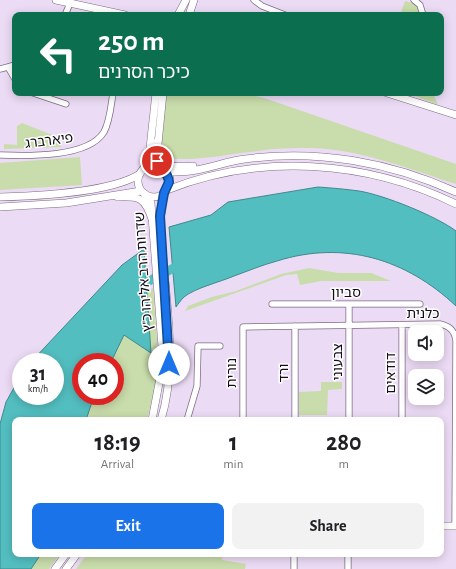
<!DOCTYPE html>
<meta charset="utf-8">
<style>
body{margin:0;font-family:"Alegreya Sans","Noto Sans Hebrew",sans-serif;background:#f2f2f2;color:#202124;height:100vh;display:flex;flex-direction:column;font-size:15px;white-space:nowrap}
*{box-sizing:border-box;margin:0}
p{font-size:13px;color:#757577}
.icon{flex:none;width:22px;height:22px;fill:none;stroke:currentColor;stroke-width:2;stroke-linecap:round;stroke-linejoin:round}
.map{position:relative;flex:1;overflow:hidden}
.panel{position:absolute;left:12px;top:417px;width:432px;height:140px;display:flex;flex-direction:column;background:#fff;border-radius:8px;box-shadow:0 2px 10px #0003}
.panel>*{flex:none}
.guide{position:absolute;left:12px;top:12px;width:432px;height:84px;border-radius:8px;box-shadow:0 2px 10px #0003;background:#0b6e4f;color:#fff;overflow:hidden}
.controls{position:absolute;left:408px;top:325px;display:grid;gap:8px}
.controls a{display:grid;place-items:center;width:36px;height:36px;border-radius:8px;background:#fff;box-shadow:0 2px 10px #0003;font-size:20px}
.speed{position:absolute;left:12px;top:353px;display:flex;gap:8px;font-size:20px;font-weight:700;text-align:center}
.speed>*{display:grid;place-content:center;width:52px;height:52px;border-radius:50%;background:#fff;box-shadow:0 2px 10px #0003;line-height:1}
.speed small{font-size:10px;font-weight:400}
.speed .limit{border:6px solid #d22;background:#fff;color:#111}
.pin{position:absolute;display:grid;place-items:center;width:34px;height:34px;color:#fff;margin:-17px;border:2px solid #fff;border-radius:50%;box-shadow:0 1px 4px #0007}
.me{position:absolute;width:44px;margin:-22px;rotate:0deg;stroke-linejoin:round;filter:drop-shadow(0 0 3px #0008)}
.turn{display:flex;align-items:center;gap:14px;height:84px;padding:0 20px;font-size:18px}
.turn .icon{width:52px;height:52px;stroke-width:2.5}
.turn b{display:block;font-size:28px;line-height:34px}
.eta{display:flex;justify-content:space-evenly;align-items:center;height:68px;text-align:center}
.eta b{font-size:24px;font-weight:700;line-height:28px}
.button{display:flex;gap:8px;margin-top:auto;padding:8px 20px}
.button a{flex:1;height:46px;border-radius:8px;background:#1a73e8;color:#fff;font-size:16px;font-weight:700;line-height:46px;text-align:center}
.button a+a{background:#f2f2f2;color:#202124}
.map>svg:first-child{display:block}
</style>
<div class="map">
<svg width="456" height="569" viewBox="0 0 456 569">
<rect width="100%" height="100%" fill="#ecdbf5"/>
<!-- green -->
<path fill="#c9dcab" d="M405 1 413 3 418 8V15H400Z
M167 93H244L267 99 456 164V184C409 169 363 150 312 148 294 148 275 148 258 151 227 154 195 162 164 158L161 144Z
M408 93H433L438 105Z
M22 123 55 136 59 140 61 147 4 149V144L17 145V126Z
M80 157 82 185 0 190V163Z
M309 268 338 273H371L391 281H321L300 285 297 274 286 275 185 311 188 306 212 297 236 291 281 274Z
M153 288 157 339 156 384 147 420H83L90 396H115V362H101L120 309Z
M321 382H342V389L328 390 327 415H299V392L321 391Z
M41 554H60L49 569H31Z
M87 554H222V560L246 564 245 569H76Z"/>
<!-- water -->
<path fill="#53bec0" stroke="#40898d" d="M318 187C332 188 345 189 359 191 384 195 436 216 456 231V306C406 259 344 240 277 261 262 265 248 271 234 276 220 282 195 288 184 297 181 300 178 304 176 307L169 227 211 215 228 202Z
M144 249 151 353 124 335 111 362H81V396H94L86 420H15V554H41L31 569H0V424L6 402 21 375V396H55V362H31L122 265Z"/>
<g fill="none" stroke-linecap="round" stroke-linejoin="round">
<!-- river -->
<path stroke="#53bec0" stroke-width="9" d="M136 288 183 263"/>
<defs>
<path id="minor" d="M254 0 262 6 285 15
M414 0 420 5 423 15
M65 15 71 1
M8 67 15 79
M0 69 15 65
M33 93 66 104
M0 155C27 156 88 158 104 132 110 121 111 105 113 93
M272 304H420
M349 304V420
M187 420 197 386 198 346H220
M243 420V327L440 324C450 326 455 331 456 341L455 526
M295 420V326
M402 420V325
M348 554V569
M294 569V554"/>
<path id="tertiary" d="M56 0 125 15
M178 15 186 0
M189 15 194 0
M387 93 456 115
M160 167 157 154 163 93
M143 170 149 157 156 93
M145 194 151 203 162 347 160 378 152 420
M161 420C177 368 167 310 163 257 161 235 159 214 164 193
M441 526H456
M55 569 66 554
M66 569 77 554"/>
<path id="secondary" d="M157 142C163 167 168 168 193 166
M138 181a16 16 0 1 1 32 0a16 16 0 1 1-32 0Z
M164 170C190 177 219 162 245 159 317 149 390 162 456 192
M167 190C260 153 366 160 456 204
M0 197C37 196 110 193 140 174
M118 197C140 196 145 198 152 219
M0 207 66 203 141 191"/>
</defs>
<!-- minor casing -->
<use href="#minor" stroke="#7d6d84" stroke-width="7"/>
<!-- tertiary casing -->
<use href="#tertiary" stroke="#7d6d84" stroke-width="8"/>
<!-- secondary casing -->
<use href="#secondary" stroke="#7d6d84" stroke-width="8"/>
<!-- minor -->
<use href="#minor" stroke="#fff" stroke-width="5.5"/>
<!-- tertiary -->
<use href="#tertiary" stroke="#fff" stroke-width="7"/>
<!-- secondary -->
<use href="#secondary" stroke="#fff" stroke-width="7"/>
</g>
<g fill="none" stroke-linecap="round" stroke-linejoin="round">
<defs>
<path id="route" d="M157 161C161 169 168 172 169 182L164 193 160 216 169 364"/>
</defs>
<!-- route casing -->
<use href="#route" stroke="#114b97" stroke-width="10"/>
<!-- route -->
<use href="#route" stroke="#1a73e8" stroke-width="7"/>
</g>
<g text-anchor="middle" stroke-width="3" stroke-linejoin="round" paint-order="stroke">
<!-- street labels -->
<g font-size="14" fill="#120d15" stroke="#fff">
<text transform="translate(49 140) rotate(-7)" y="5">פיארברג</text>
<text transform="translate(143 272) rotate(-94)" y="5">שדרות הרב אליהו כ"ץ</text>
<text x="346" y="297">סביון</text>
<text x="423" y="318">כלנית</text>
<text transform="translate(337 362) rotate(-90)" y="5">צבעוני</text>
<text transform="translate(231 373) rotate(-90)" y="5">נורית</text>
<text transform="translate(283 373) rotate(-90)" y="5">ורד</text>
<text transform="translate(390 373) rotate(-90)" y="5">דודאים</text>
</g>
</g>
</svg>
<div class="controls">
<a><svg class="icon" aria-label="sound" viewBox="0 0 24 24"><path d="M4 9h4l5-4v14l-5-4H4zM17 9q2 3 0 6"/></svg></a>
<a><svg class="icon" aria-label="layers" viewBox="0 0 24 24"><path d="M12 4l9 5-9 5-9-5zM3 14l9 5 9-5"/></svg></a>
</div>
<div class="speed"><div>31<small>km/h</small></div><div class="limit">40</div></div>
<div class="pin" style="left:157px;top:161px;background:#d93025"><svg class="icon" aria-label="arrive" viewBox="0 0 24 24"><path d="M6 21V4h12l-3 4 3 4H6"/></svg></div>
<svg class="me" style="left:169px;top:364px" viewBox="-20 -20 40 40"><circle r="19" fill="#fff"/><path d="M0-13L10 11 0 6-10 11z" fill="#1a73e8"/></svg>
<div class="guide">
<div class="turn"><svg class="icon" aria-label="left" viewBox="0 0 24 24"><path d="M17 20v-9H6M10 6l-5 5 5 5"/></svg><div><b>250 m</b>כיכר הסרנים</div></div>
</div>
<section class="panel">
<div class="eta">
<div><b>18:19</b><p>Arrival</p></div>
<div><b>1</b><p>min</p></div>
<div><b>280</b><p>m</p></div>
</div>
<div class="button"><a>Exit</a><a>Share</a></div>
</section>
</div>
